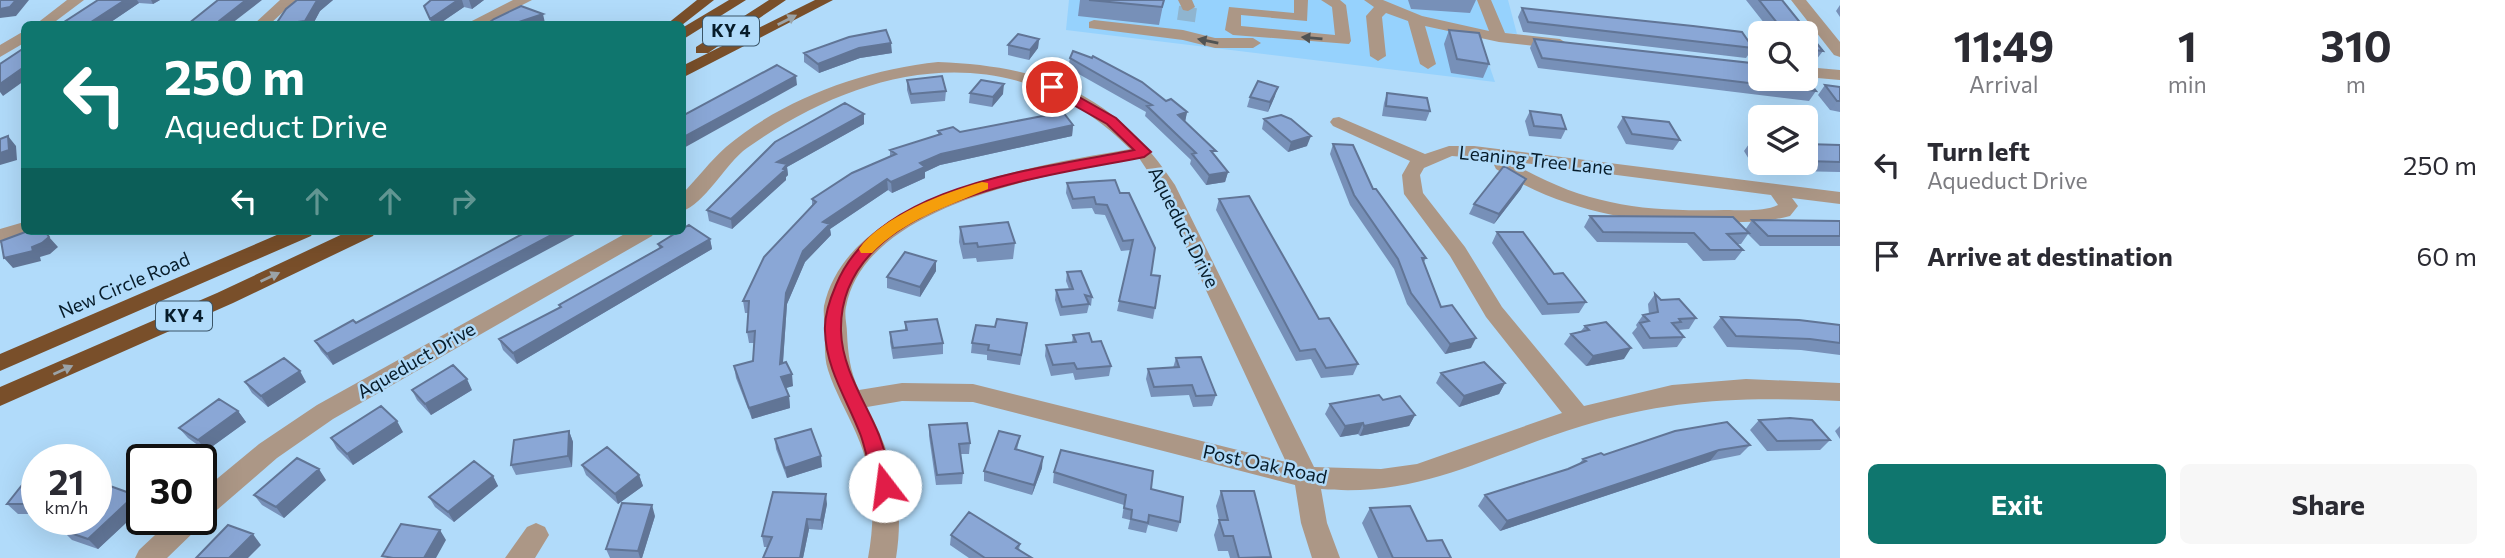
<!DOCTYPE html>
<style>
body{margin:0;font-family:Commissioner,sans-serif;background:#f7f7f7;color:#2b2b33;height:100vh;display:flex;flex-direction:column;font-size:26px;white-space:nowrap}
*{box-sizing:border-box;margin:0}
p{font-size:23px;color:#7c7c81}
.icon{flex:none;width:38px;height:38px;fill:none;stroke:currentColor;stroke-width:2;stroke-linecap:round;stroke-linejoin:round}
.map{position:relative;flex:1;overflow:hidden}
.sheet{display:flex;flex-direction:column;background:#fff;width:665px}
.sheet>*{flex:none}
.banner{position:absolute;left:21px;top:21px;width:665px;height:214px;border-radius:10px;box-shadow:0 7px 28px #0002;background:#0f766e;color:#fff;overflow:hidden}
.tools{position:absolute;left:1748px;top:21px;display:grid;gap:14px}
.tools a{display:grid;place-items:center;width:70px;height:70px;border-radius:10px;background:#fff;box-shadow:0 7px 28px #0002;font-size:35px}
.speed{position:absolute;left:21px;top:444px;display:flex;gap:14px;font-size:35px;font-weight:700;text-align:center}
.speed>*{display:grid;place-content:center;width:91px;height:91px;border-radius:50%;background:#fff;box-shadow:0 7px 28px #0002;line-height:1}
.speed small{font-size:18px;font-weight:400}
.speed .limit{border:4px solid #111;border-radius:10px;background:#fff;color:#111}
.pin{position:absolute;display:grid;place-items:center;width:60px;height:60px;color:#fff;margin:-30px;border:4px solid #fff;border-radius:50%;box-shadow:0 2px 7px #0007}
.me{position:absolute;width:77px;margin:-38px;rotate:345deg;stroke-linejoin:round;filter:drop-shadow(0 0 5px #0008)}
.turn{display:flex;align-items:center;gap:24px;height:147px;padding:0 28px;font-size:32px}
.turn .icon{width:91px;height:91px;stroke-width:2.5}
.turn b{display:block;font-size:49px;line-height:60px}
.lanes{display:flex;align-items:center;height:66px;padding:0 28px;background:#0003;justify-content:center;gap:35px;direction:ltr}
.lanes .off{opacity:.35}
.eta{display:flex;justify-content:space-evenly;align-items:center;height:119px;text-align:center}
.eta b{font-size:42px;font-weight:700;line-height:49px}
.cta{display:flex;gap:14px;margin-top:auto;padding:14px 28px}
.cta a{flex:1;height:80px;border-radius:10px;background:#0f766e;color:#fff;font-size:28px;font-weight:700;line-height:80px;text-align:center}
.cta a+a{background:#f7f7f7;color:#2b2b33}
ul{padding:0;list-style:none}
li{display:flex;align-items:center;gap:21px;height:91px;padding:0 28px}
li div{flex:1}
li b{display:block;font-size:26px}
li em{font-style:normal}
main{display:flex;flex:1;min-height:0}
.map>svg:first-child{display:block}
</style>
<main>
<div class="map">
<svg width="1840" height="558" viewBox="0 0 1840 558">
<rect width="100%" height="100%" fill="#b1dbfa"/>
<!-- built -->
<path fill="#96d2fd" d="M1069 0H1508L1517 34 1477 30 1495 82 1066 30Z"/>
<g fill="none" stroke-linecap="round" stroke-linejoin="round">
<!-- minor-tunnel -->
<path stroke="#8fb5d0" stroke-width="18" stroke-dasharray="18 9" stroke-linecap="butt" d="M1186 21 1188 7"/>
<!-- minor -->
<path fill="#ac9786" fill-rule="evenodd" d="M67 0H84L52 24H36Z
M280 0H296L270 24H254Z
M513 0H532L485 24H466Z
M1178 0H1192L1195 7 1188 11 1183 10Z
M1294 0H1308L1307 21 1241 15V26L1335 35 1332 7 1321 0H1340L1346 5 1351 41 1349 44 1233 35 1225 30 1229 7 1294 13Z
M1364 0H1383L1422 16 1489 31 1477 0H1491L1505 33 1560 39 1568 44 1560 49 1499 42 1425 26 1436 64 1428 69 1420 64 1408 21 1386 13 1382 17 1386 56 1378 61 1370 56 1366 16 1374 7Z
M1791 0H1806L1840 42V57L1834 55Z
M1094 20 1183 30 1215 38H1253L1261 43 1253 48H1215L1183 40 1089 28V22Z
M24 31V43L0 57V45Z
M938 62C1046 66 1115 95 1175 185L1314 467 1381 469 1417 464 1562 413 1486 317 1450 256 1404 194 1402 175 1410 161 1333 126 1330 122 1333 118 1339 117 1425 154 1449 146H1474L1840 192V204L1792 198 1798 206 1790 216C1768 222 1744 222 1721 223 1640 225 1566 213 1496 169L1494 165 1501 160 1452 156 1424 168 1420 175 1423 193 1465 247 1502 307 1584 406 1672 385 1746 379 1840 383V401C1744 397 1675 398 1582 426 1489 454 1423 498 1321 489L1327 523 1340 558H1312L1301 523 1295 485 973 402 902 401 867 407C893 456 905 502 896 558H868C876 515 874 473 856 433 847 412 835 392 828 370 824 358 825 345 825 333 825 325 823 314 824 306 849 193 1035 166 1130 149 1015 33 868 62 747 148 726 163 704 205 682 211V194C697 179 710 161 726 147 784 98 864 70 938 62ZM1139 158 1157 185 1286 462 973 384 902 383 859 390C850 371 848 354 847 333 847 325 844 315 846 307 865 202 1054 174 1139 158ZM1509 161 1771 195 1778 205C1764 212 1741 210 1725 210 1641 212 1583 205 1509 161Z
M1806 67 1840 70V80L1806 77Z
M24 222V231L31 233 0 243V229Z
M630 231H655L652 236 333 419 277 458 210 516 202 519 198 528 167 558H135L139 550 171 520H201V492L259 444 317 405Z
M536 523 545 527 549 535 535 558H505L527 527Z"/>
<!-- highway -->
<path fill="#794f2a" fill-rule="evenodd" d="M697 0H714L682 25 667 24Z
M729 0H746L682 40V28Z
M769 0H786L708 53H696V47Z
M815 0H833L682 78V66Z
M286 231H314L311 236 0 371V354Z
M349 231H376L373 236 233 303 0 406V387L217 293Z"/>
</g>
<!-- wall -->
<path fill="#7790b8" d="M98 0H160L153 4 139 3 108 24H61Z
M297 0H333L320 11 313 24H276Z
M431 0H484L472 9 464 7 439 24H432L424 6Z
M1080 0H1164L1159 25 1078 16Z
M1408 0H1476L1470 13 1411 9Z
M1746 0H1782L1823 51 1816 60 1806 59V33H1772Z
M1840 5V17L1836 11Z
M1522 8 1753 48 1746 58 1523 32 1518 17Z
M1449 30 1489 64 1483 78 1451 73 1444 44Z
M1039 39 1038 48 1029 60 1008 55V45Z
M1534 39 1760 79 1816 91 1809 101 1538 68 1530 48Z
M804 53H892L860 58 819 73 804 62Z
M1070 58 1166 101 1187 112 1185 122 1228 172 1225 182 1206 185 1190 164 1191 160 1145 116 1146 112 1068 68Z
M907 80 946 91 945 101 911 104 907 90Z
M1825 85 1840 87V112L1830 110 1818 95Z
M970 93 1003 94 992 107 969 103Z
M1387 93 1430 111 1426 121 1382 116 1384 103Z
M1275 96 1268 112 1247 107 1250 97Z
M1530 111 1566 129 1561 139 1529 136 1525 121Z
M864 114V124L787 167 788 175 786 177V180L732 229 709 221 707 210Z
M1623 117 1680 140 1673 150 1626 144 1617 127Z
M1264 119 1307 146 1288 152 1262 129Z
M1073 125 1072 136 940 165 925 172V178L892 193 888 190 830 229 831 235 805 262 787 304 783 363 793 386 785 388 789 396 790 408 752 419 736 378 734 366 753 361 754 343H749L747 332 749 313H745L743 301 812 205V199L890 157V150L938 135V131L960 132Z
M1751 141 1760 142V163H1806V144L1840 145V172L1794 171 1753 166 1744 151Z
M1333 144 1373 189 1426 258 1424 262 1441 307 1471 348 1445 354 1407 304 1394 269 1350 205 1330 154Z
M1115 180 1151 275 1155 308 1153 319 1117 311 1131 250 1121 251 1105 215 1095 214 1092 208 1072 209 1066 193 1067 183Z
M1521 189 1494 224 1469 214 1474 204Z
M1219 199 1358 364 1353 375 1321 378 1311 359 1296 361 1216 210Z
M1590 216 1745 230 1752 220 1840 221V246H1760L1748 234 1741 244H1737L1743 250 1735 260 1703 261 1687 243 1597 242 1584 227Z
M960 227 1015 243 1013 259 977 262 976 258 963 259 959 242Z
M1497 232 1554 274 1586 302 1579 313 1542 315 1492 243Z
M710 239 712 249 517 364 503 350 499 339 560 308 559 305 659 248 658 244Z
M936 271 920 297 887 288V277Z
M1067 272 1092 297 1091 306 1089 305 1087 313 1060 316 1055 300 1056 290 1069 289 1066 281Z
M1655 294 1661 300 1696 318 1689 329 1678 330 1684 337 1677 347 1643 349 1632 333 1637 327 1636 325 1643 315 1649 314 1648 304Z
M1721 317 1840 325V355L1801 350 1727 347 1713 327Z
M353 320 333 365 321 351 315 341Z
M905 322 943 343V354L893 359 890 342V332L905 330Z
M1585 326 1624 359 1586 366 1564 344 1571 334 1581 331Z
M1026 333 1020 365 987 360V355L971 353 972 343Z
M1073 335 1092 342 1111 366 1109 376 1075 380 1073 373 1051 376 1045 356 1046 345 1072 343Z
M1176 358 1216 395 1212 406 1193 407 1189 395 1151 397 1146 379 1148 369 1173 368Z
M1441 373 1505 383 1499 394 1459 407 1436 383Z
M245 382H306L268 407 252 393Z
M412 390H472L431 415 417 400Z
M1383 400 1415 415 1409 426 1360 436 1358 434 1340 437 1325 414 1330 404Z
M238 411 246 422 206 451 188 438 179 428Z
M1759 420 1830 440 1820 450 1767 451 1750 430Z
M929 425 970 443 969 454H960L963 473 962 484 936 485 929 436Z
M1840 426V439L1835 431Z
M569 431 573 442 572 467 516 475 511 465Z
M403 432 353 465 337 449 331 438Z
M1020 436 1017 450 1042 468 1032 495 984 481V471Z
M775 439 822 467 787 478 776 449Z
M1750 445 1740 455 1710 461 1500 531 1478 506 1485 495 1568 469 1579 464 1583 459 1604 455Z
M582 465 639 475 643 486 618 504 586 475Z
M1054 472 1151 489 1180 522 1177 532 1148 525 1146 533 1128 529 1130 520 1122 518 1124 505 1053 483Z
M37 475V514H18L7 504Z
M493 476 498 486 454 522 435 507 429 497Z
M326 480 284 518 262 505 254 495Z
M1221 491 1271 557V558H1230L1228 551H1218L1214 535 1219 520 1216 506Z
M135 495 142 502V508L98 549 72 540 62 530Z
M827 504 822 530 809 529 803 558H763L768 547H764L762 536Z
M1370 508 1427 541 1451 558H1378L1362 523Z
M655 516 642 558H610L606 549Z
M951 535 1020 544 1019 550 1032 558H969L950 545Z"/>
<!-- shaded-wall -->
<path fill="#617596" d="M16 0H29L16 16 0 18V9Z
M125 0H137L139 3 108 24H88Z
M151 0H160L153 4Z
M246 0H262L231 24H218L219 21Z
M318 0H333L320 11 313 24H307L305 21 316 2Z
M458 0H462L464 7 439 24H432L430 19Z
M469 0H484L472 9Z
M543 14 545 23 541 24H513Z
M1039 39 1038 48 1029 60 1030 50Z
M891 43 892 53 860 58 819 73 818 64 859 48Z
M24 67V81L3 96 0 92V84Z
M796 76 797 85 682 149V138Z
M1004 84 1003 94 992 107 993 97Z
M1278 87 1275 96 1268 112 1270 102Z
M1187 112 1185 122 1178 115Z
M864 114V124L787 167 788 175 786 177V180L732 229 731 219 777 162Z
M1073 125 1072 136 940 165 925 172V178L892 193 891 182 920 163 941 154Z
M8 136 16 146 17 160 0 165V153Z
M1311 136 1307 146 1288 152 1291 142Z
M1228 172 1225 182 1206 185 1209 175Z
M887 179 888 190 830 229 831 235 805 262 787 304 782 375 780 364 786 293 803 251 823 222Z
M1526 179 1521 189 1494 224 1499 214Z
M559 231H582L333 365 327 354Z
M49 237 58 247 50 254 40 257 41 261 13 268 4 258 32 247Z
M710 239 712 249 517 364 513 353Z
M936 261V271L920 297V287Z
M1476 338 1471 348 1445 354 1450 344Z
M1631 348 1624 359 1586 366 1593 356Z
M300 371 306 382 268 407 261 396Z
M792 374 793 386 783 389 781 377Z
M467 379 472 390 431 415 425 404Z
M1505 383 1499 394 1459 407 1464 396Z
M789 396 790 408 752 419 749 408Z
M238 411 246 422 206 451 198 440Z
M1415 415 1409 426 1360 436 1364 426Z
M397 421 403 432 353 465 347 454Z
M1363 423 1358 434 1340 437 1345 426Z
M569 431 573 442 572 467 568 456Z
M1719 450 1710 461 1500 531 1507 521Z
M821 456 822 467 787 478 785 468Z
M1043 457 1042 468 1032 495 1034 485Z
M319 469 326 480 284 518 276 507Z
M639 475 643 486 618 504 615 494Z
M493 476 498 486 454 522 448 512Z
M826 494 827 504 822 530 821 520Z
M135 495 142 502V508L98 549 88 539Z
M652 505 655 516 642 558H640L638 551Z
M807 519 809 529 803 558H800Z
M440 530 446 540 436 558H424Z
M253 534 261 545 248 558H229Z"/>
<!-- building -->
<path fill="#8aa7d6" stroke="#617596" stroke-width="2" d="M0 0H16L10 7 0 9Z
M98 0H125L88 24H61Z
M218 0H246L219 21 218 24H188Z
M297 0H318L316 2 305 21 298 22 297 24H276L286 9Z
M431 0H458L430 19 424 6Z
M1089 0H1164L1162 7Z
M1759 0H1782L1823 51 1806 49V33H1785Z
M521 6 543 14 513 24H487L494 19Z
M1522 8 1693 26 1742 32 1753 48 1528 22Z
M886 30 891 43 859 48 818 64 804 53 849 37Z
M1449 30 1479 33 1489 64 1457 59Z
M1018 34 1039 39 1030 50 1008 45Z
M1534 39 1760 64V79L1806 78 1816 91 1542 58Z
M24 48V67L0 84V64Z
M1073 51 1092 58 1093 56 1142 82 1166 101 1171 99 1187 112 1178 115 1216 151H1211L1228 172 1209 175 1192 154 1196 153 1147 106 1152 105 1070 58Z
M777 65 796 76 682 138V116Z
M942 76 946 91 911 94 907 80Z
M981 80 1004 84 993 97 970 93Z
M1258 81 1278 87 1270 102 1250 97Z
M1825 85 1840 87V101H1837Z
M1387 93 1427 98 1430 111 1386 106Z
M845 103 864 114 777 162 787 164 783 169 785 170 731 219 707 210 775 142Z
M1530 111 1561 115 1566 129 1534 126Z
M1063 112 1073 125 941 154 920 163 925 167 891 182 887 179 823 222 830 224 803 251 786 293 780 364 786 362 792 374 781 377 789 396 749 408 734 366 753 361 755 331 747 332 749 301H743L764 257 816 202 812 199 852 173 896 154 890 150 941 134 938 131 953 127 960 132Z
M1281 115 1291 119 1311 136 1291 142 1264 119Z
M1623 117 1669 122 1680 140 1632 134Z
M8 136 9 150 0 153V139Z
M1751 141 1760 142V156Z
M1333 144 1353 145 1373 189H1376L1426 258H1422L1441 307 1452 305 1476 338 1450 344 1411 293 1398 259 1354 195Z
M1806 144 1840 145V162L1806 161V148H1810Z
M1504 166 1526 179 1499 214 1474 204Z
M1115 180 1120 193H1129L1155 248 1151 275 1160 276 1155 308 1119 301 1133 240 1123 241 1107 205 1096 204 1094 197 1073 199 1067 183Z
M1249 196 1319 319 1329 318 1358 364 1326 368 1315 349 1300 351 1219 199Z
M1590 216 1733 217 1749 233 1727 234 1743 250H1710L1694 233 1603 232Z
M1752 220 1840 221V236H1768Z
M1008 222 1015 243 978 247 977 243 964 244 960 227Z
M689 225 710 239 513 353 499 339 561 307 559 305 662 247 658 244 679 231H682V229Z
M28 231H45L49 237 42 243 32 247 33 251 4 258 1 241Z
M528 231H559L327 354 315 341 353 320 356 323Z
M1497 232H1523L1554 274 1563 273 1586 302 1548 304Z
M905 252 936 261 920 287 887 277Z
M1081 271 1092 297 1085 295 1089 304 1062 307 1056 290 1073 289 1067 272Z
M1655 294 1661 300 1679 299 1696 318 1679 319 1681 322 1672 323 1684 337 1650 338 1640 323 1649 321 1643 315 1658 312Z
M1721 317 1799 320 1840 325V343L1810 339 1736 336Z
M937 319 943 343 893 348 890 332 907 330 905 322Z
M997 319 1027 323 1021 355 988 350 989 345 972 343 976 325 995 327Z
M1606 322 1631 348 1593 356 1571 334 1589 330 1585 326Z
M1089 333 1092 342 1101 341 1111 366 1077 369 1074 363 1053 365 1046 345 1076 342 1073 335Z
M1201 357 1216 395 1196 396 1192 385 1154 387 1148 369 1179 367 1176 358Z
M284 358 300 371 261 396 245 382Z
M1484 362 1505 383 1464 396 1441 373Z
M453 365 467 379 425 404 412 390Z
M1379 395 1383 400 1400 396 1415 415 1364 426 1363 423 1345 426 1330 404Z
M219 399 238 411 198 440 179 428Z
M381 406 397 421 347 454 331 438Z
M1790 418 1812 420 1830 440 1777 441 1759 420Z
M1727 422 1750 445 1719 450 1507 521 1485 495 1568 469 1586 461 1583 459 1601 453 1604 455 1675 431Z
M967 423 970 443 959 444 963 473 937 475 929 425Z
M811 429 821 456 785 468 775 439Z
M569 431 568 456 511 465 514 440Z
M999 431 1020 436 1015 449 1043 457 1034 485 984 471Z
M607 447 639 475 615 494 582 465Z
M1061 450 1153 471 1151 489 1183 497 1180 522 1149 515 1148 523 1131 519 1132 510 1124 508 1126 495 1054 472Z
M297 458 319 469 276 507 254 495Z
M474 461 493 476 448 512 429 497Z
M30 475H37V504H7Z
M110 486 135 495 88 539 62 530 72 520H96V498Z
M1221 491H1254L1271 557 1239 558 1233 536H1224L1219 520H1228Z
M773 492 826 494 821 520 807 519 800 558H763L772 537 762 536Z
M622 503 652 505 638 551 606 549Z
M1410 506 1427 541 1442 540 1451 558H1393L1370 508Z
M969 512 1020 544 1016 548 1032 558H985L951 535Z
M401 524 440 530 424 558H393L382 556Z
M228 525 253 534 229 558H196Z"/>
<!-- one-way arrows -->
<defs><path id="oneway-solid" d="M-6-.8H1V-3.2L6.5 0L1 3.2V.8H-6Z" transform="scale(1.75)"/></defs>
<g fill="#9ba3a7">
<use href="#oneway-solid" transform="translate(787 20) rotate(-27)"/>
<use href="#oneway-solid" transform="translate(270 277) rotate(-25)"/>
<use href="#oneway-solid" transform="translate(63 370) rotate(-24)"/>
</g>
<g fill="#515353">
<use href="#oneway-solid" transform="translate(1312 38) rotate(-175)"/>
<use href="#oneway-solid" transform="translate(1208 41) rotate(-169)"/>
</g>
<!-- route -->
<path fill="#e11d48" stroke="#92132f" stroke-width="2" d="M1047 84H1056L1116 118 1151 152 1144 157C1050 176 838 198 841 331 842 369 865 401 879 435 885 452 890 469 895 486L892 492H878C870 474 867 454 861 436 848 401 826 370 825 331 824 316 830 299 836 285 878 183 1040 169 1134 150L1107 124 1047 90Z"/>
<!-- slow -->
<path fill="#f59e0b" d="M982 182 988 183V189C946 207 904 220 872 253H861L859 249C881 217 945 192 982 182Z"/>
<g text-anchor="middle" stroke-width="5" stroke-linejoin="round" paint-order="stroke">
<!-- shield labels -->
<g fill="#b1dbfa" stroke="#3a5568" stroke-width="2">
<rect x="703" y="16.5" width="56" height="29" rx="5"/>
<rect x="156" y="301.5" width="56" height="29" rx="5"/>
</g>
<g font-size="18" font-weight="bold" fill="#071c2a">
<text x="731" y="37">KY 4</text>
<text x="184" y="322">KY 4</text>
</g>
<!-- street labels -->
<g font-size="19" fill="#071c2a" stroke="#b1dbfa">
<text transform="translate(1536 160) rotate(6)" y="7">Leaning Tree Lane</text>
<text transform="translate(1184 227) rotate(63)" y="7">Aqueduct Drive</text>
<text transform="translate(124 285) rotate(-23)" y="7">New Circle Road</text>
<text transform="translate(416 360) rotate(-30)" y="7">Aqueduct Drive</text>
<text transform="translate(1265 464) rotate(12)" y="7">Post Oak Road</text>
</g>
</g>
</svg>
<div class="tools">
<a><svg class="icon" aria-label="search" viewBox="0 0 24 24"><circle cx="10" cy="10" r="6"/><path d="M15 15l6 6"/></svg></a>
<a><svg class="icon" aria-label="layers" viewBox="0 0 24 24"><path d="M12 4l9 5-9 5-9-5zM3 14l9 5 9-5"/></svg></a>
</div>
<div class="speed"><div>21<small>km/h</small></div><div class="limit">30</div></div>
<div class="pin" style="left:1052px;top:87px;background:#d93025"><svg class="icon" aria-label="arrive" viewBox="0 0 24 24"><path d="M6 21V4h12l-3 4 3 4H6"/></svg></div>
<svg class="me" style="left:885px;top:486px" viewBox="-20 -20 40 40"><circle r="19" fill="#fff"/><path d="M0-13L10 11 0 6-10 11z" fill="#e11d48"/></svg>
<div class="banner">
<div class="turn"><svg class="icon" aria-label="left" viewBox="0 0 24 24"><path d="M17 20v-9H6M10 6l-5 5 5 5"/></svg><div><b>250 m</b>Aqueduct Drive</div></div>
<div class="lanes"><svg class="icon" aria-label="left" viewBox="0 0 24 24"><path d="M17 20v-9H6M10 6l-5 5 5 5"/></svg><svg class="icon off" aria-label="ahead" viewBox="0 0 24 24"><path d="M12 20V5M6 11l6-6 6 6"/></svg><svg class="icon off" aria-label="ahead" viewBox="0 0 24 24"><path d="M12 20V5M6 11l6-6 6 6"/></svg><svg class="icon off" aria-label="right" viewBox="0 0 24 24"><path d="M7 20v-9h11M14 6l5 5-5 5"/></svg></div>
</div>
</div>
<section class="sheet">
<div class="eta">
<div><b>11:49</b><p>Arrival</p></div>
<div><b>1</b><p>min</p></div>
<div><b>310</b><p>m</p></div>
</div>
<ul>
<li><svg class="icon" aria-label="left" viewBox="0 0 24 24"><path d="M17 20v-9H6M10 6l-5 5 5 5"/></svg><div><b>Turn left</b><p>Aqueduct Drive</p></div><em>250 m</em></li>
<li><svg class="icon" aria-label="arrive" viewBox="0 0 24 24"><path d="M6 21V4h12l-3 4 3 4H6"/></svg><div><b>Arrive at destination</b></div><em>60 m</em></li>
</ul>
<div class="cta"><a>Exit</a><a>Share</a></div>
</section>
</main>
